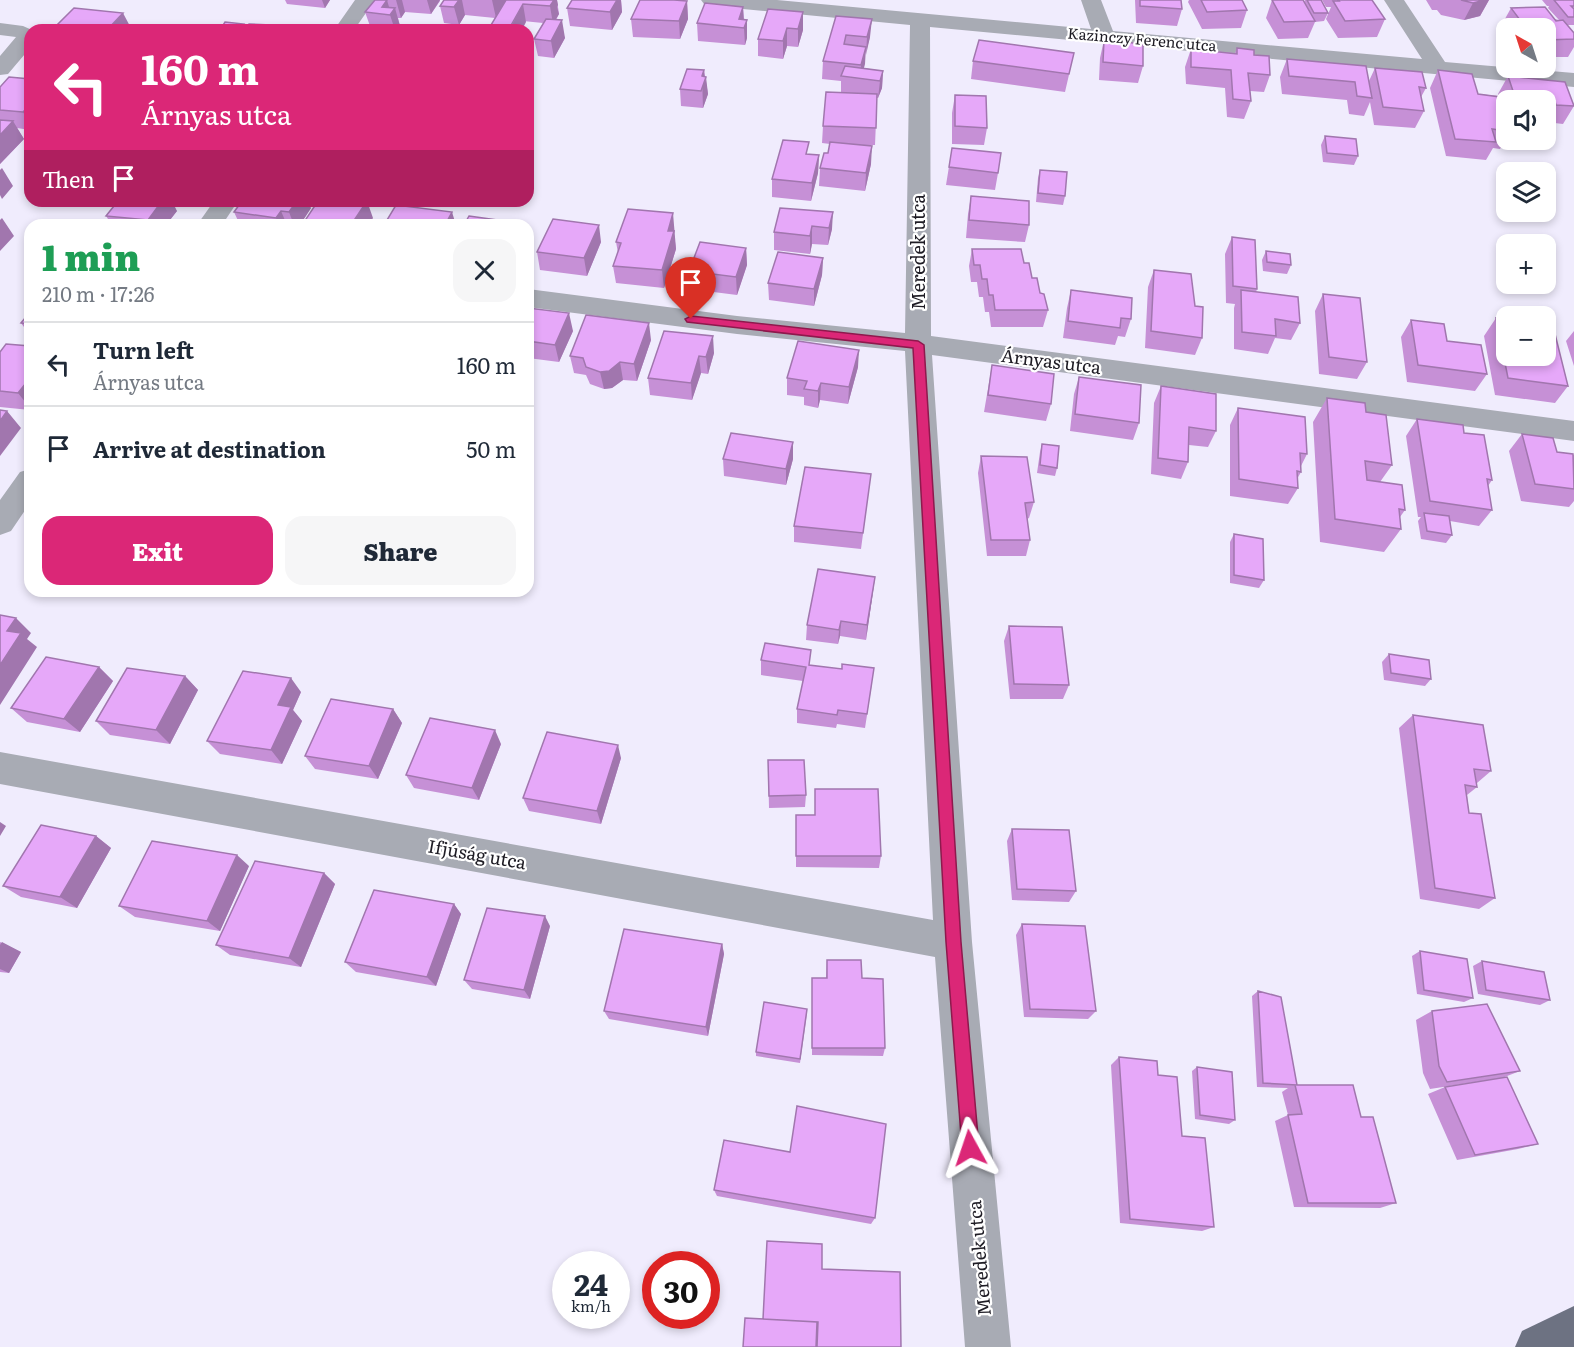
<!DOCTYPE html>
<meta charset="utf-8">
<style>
body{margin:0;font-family:Literata,serif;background:#f6f6f7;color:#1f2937;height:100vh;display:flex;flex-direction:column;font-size:22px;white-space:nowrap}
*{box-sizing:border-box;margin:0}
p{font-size:20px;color:#747a83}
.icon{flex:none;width:33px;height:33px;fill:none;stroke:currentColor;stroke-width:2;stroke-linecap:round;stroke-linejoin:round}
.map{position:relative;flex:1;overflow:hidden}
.panel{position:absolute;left:24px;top:219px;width:510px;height:378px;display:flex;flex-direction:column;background:#fff;border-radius:18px;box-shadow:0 3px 9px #0003}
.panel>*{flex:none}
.banner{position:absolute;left:24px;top:24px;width:510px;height:183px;border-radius:18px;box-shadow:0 3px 9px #0003;background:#db2777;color:#fff;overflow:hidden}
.needle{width:39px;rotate:321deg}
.fabs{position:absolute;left:1496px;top:18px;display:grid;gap:12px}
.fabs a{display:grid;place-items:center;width:60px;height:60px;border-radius:12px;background:#fff;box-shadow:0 3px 9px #0003;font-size:30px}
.speed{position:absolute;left:552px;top:1251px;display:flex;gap:12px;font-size:30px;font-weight:700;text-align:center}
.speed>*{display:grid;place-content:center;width:78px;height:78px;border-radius:50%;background:#fff;box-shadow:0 3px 9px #0003;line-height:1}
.speed small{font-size:15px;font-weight:400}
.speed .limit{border:9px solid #d22;background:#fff;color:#111}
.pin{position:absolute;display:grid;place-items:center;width:51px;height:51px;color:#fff;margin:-62px -26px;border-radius:50% 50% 50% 0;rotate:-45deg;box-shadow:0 0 6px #0007}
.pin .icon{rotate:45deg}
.me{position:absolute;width:66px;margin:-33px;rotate:355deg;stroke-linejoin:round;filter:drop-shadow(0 0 4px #0008)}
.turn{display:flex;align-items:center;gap:21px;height:126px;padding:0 18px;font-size:27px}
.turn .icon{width:78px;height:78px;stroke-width:2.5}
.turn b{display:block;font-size:42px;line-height:51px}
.then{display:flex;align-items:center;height:57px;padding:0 18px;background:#0003;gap:12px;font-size:22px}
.round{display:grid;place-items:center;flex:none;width:63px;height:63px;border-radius:18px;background:#f6f6f7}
.headline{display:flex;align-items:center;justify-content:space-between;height:102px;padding:0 18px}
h1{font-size:36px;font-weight:800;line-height:45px;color:#1e9e55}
.action{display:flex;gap:12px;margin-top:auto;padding:12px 18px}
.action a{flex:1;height:69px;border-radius:18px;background:#db2777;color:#fff;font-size:24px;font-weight:800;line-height:69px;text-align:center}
.action a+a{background:#f6f6f7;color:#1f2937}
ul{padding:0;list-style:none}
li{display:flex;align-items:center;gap:18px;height:84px;padding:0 18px;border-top:2px solid #e0e1e3}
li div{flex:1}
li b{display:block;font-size:22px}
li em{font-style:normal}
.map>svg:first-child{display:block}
</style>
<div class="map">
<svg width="1574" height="1347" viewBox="0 0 1574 1347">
<rect width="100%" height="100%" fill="#f0ecfd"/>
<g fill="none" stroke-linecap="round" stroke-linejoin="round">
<!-- minor -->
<path fill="#a8abb4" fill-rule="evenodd" d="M355 0H375L354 30H334Z
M701 0H777L1091 29 1081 0H1101L1113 31 1422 59 1384 0H1404L1445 62 1574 73V87L930 27 931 336 1574 421V441L932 355 972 942 1011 1347H965L935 957 0 784V752L933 920 905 351 737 334 528 307V289L737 316 905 333 910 25 711 6 704 4Z
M0 23 23 26 32 30 30 48 8 74 0 75V56L16 37 0 35Z
M214 201H238L222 225H197Z
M30 469V503L11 531 0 535V500L20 472Z"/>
<!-- major -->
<path fill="#6d7282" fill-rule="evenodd" d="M1574 1306V1347H1515L1522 1331Z"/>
</g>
<!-- wall -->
<path fill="#c690d6" d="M285 0H330L325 8 287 4Z
M375 0H440V1L431 14 405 12 401 18H398L400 26 398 29 370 26 365 12Z
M444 0H557L559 14 556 20 565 38 554 58 538 56 534 39 543 23 465 15 459 25 444 23 440 6Z
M572 0H621L622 12 612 30 570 26 567 8Z
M1135 0H1181L1182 9 1177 26 1136 23Z
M1189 0H1242L1247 10 1241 28 1202 29 1188 2Z
M1272 0 1304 2 1305 0H1321L1328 13 1324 21 1315 22 1308 38 1278 39 1266 18Z
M1322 0H1372L1385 19 1377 37 1338 38 1326 19 1331 7H1326Z
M1426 0H1489L1480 16 1464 20 1441 15 1437 10H1432Z
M1542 0H1574V25H1567L1574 33V47L1568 57H1545V28H1506V32L1501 26 1511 8 1559 20 1548 8 1549 6H1547Z
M687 1 688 19 680 39 633 37 631 19Z
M743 7 744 20 747 38 745 45 698 41 697 23Z
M803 12V30L798 47 787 46 783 59 758 56V39Z
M836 16 870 37 865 55 864 68 883 71 882 88 878 98H877L875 145H854L871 164 865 191 819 186 820 168 828 153 830 144 822 143 823 126 841 93V81L822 79 823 61Z
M57 25 132 30H60Z
M1104 40 1143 66 1138 83 1099 80 1100 58Z
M1237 48 1254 55 1270 75 1264 92 1250 91 1251 101 1244 119 1227 117 1225 88 1186 84 1185 67 1191 49 1235 53Z
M1074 53 1065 92 971 79 973 61Z
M30 55V67L26 59Z
M1287 59 1369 81 1375 68 1426 88 1421 97 1424 111 1415 128 1374 125 1370 102 1364 116 1349 114 1347 100 1282 94 1280 77Z
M704 70 708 94 703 108 681 106 680 89Z
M1438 70 1478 94 1499 96 1498 94 1508 76 1574 106 1563 124 1546 122 1545 100H1506V138L1500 149 1493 148 1486 160 1446 156 1430 88Z
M30 79V130L17 128 24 139 0 164V87Z
M955 95 987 128 984 145 952 144V113Z
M1325 136 1358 156 1354 165 1323 162 1321 145Z
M952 148 998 173 995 190 946 185Z
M819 155 818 173 811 201 772 197V179Z
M1040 170 1065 196 1063 205 1036 202 1038 178Z
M971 196 1029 225 1025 242 966 238 968 214Z
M311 208 300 225H240L234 212Z
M780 208 832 229 828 245 812 244 810 254 774 250V232Z
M177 211 166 225H112L106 216Z
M675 230 674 234 676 249 664 288 616 283 613 266 618 253 616 242Z
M1232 237 1257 289 1256 292 1300 323 1291 340 1275 338 1268 354 1234 349V308L1235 304 1226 303 1225 254Z
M601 242 587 276 540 270 537 252Z
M746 248 747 265 737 295 690 289 689 271Z
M972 249 1024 263 1048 310 1043 327H991L989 312H985L983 297H979L977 282H971L969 266Z
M1266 251 1291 265 1287 274 1263 271 1262 260Z
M823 258 822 275 814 306 769 300 768 283Z
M1154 270 1195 306 1202 338 1195 355 1145 348 1148 287Z
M1071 290 1131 319 1125 337 1118 336 1115 345 1063 338 1067 308Z
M1323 294 1367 362 1357 379 1319 374 1315 311Z
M528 308 573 331 559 362 528 358Z
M30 312V335L21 323Z
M1496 318 1568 386 1555 403 1495 395 1484 336Z
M1411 320 1447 341 1487 374 1475 391 1407 382 1401 337Z
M664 331 714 353 708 374 701 373 692 400 650 395 648 378Z
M1574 331V366L1566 341Z
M651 340 637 381 623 380 612 388 604 389 590 384 586 375 574 373 570 356Z
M30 346V410L0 407V352Z
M992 365 1051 404 1046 421 984 412Z
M858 367 848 404 820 400 818 408 804 405V397L787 395V378Z
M1079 377 1139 423 1133 440 1070 431 1074 394Z
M1161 386 1216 431 1208 447 1189 445 1188 462 1181 479 1151 474 1154 403Z
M1327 398 1366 412 1392 465 1380 482 1405 510 1400 517 1401 529 1384 552 1320 542 1313 422Z
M1238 408 1307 454 1301 466V472L1297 479 1298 488 1288 504 1230 496V425Z
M1417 419 1464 433 1492 480 1488 486 1492 510 1479 526 1450 521 1452 535 1446 543 1421 539 1418 521 1421 517H1418L1406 436Z
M1522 434 1557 452 1574 455V501L1569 507 1521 501 1509 451Z
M1042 444 1057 468 1055 476 1037 473 1040 452Z
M981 456 1034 502 1029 518 1027 519 1030 540 1026 556H987L978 473Z
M723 459H793L786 485 724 476Z
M871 474 861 549 794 542V526Z
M1234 534 1264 580 1259 588 1230 583V542Z
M875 577 866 640 840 636 838 644 806 640 807 625Z
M1009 626 1069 685 1063 699H1010L1004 641Z
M1389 654 1431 679 1425 686 1384 680 1382 662Z
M761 660 811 665 872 683 865 728 837 724 836 728 797 723V709L803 681 761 675Z
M99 667 113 681 80 732 27 722 11 708Z
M185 676 198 690 170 744 110 735 96 721Z
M301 692 293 710 302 721 282 764 220 754 207 741Z
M393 709 402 723 378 779 315 769 305 756Z
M1413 715 1491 771 1477 783V787L1467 795 1469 813 1495 898 1479 909 1420 899 1399 728Z
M501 744 479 800 414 788 406 775Z
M621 758 601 824 529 811 523 798Z
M768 760 806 795 805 807 769 808Z
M815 789 881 856 879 868 796 867V815H815Z
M1012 829 1076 891 1069 902 1012 900 1007 841Z
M96 836 111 848 77 908 21 897 3 886Z
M249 866 220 931 135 917 119 906Z
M324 873 335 884 301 967 230 955 216 945Z
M454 904 461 914 436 986 356 972 345 962Z
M1022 924 1096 1011 1088 1019 1024 1017 1016 935Z
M550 926 530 999 472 989 464 980Z
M0 942 21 952 9 973 0 972Z
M722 944 724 954 708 1036 609 1019 604 1011Z
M1420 951 1473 998 1464 1002 1417 994 1412 956Z
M827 960 862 978 885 1048 883 1056 812 1055V978H826Z
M1482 961 1550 1000 1540 1005 1478 994 1473 966Z
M1258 991 1297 1085 1361 1117 1396 1203 1380 1208 1294 1207 1275 1121 1288 1115 1282 1092 1288 1088 1257 1087 1252 996Z
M1432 1011 1520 1071 1502 1078 1430 1089 1423 1073 1416 1020Z
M807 1013 800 1063 756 1056V1052Z
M1119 1057 1158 1075 1182 1136 1214 1227 1202 1231 1120 1223 1111 1065Z
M1197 1067 1235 1120 1229 1124 1195 1119 1192 1071Z
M1445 1087 1538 1144 1518 1149 1457 1160 1428 1094Z
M714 1190 875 1218 871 1224 717 1196Z"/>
<!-- shaded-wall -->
<path fill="#a176ae" d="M322 0H330L325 8Z
M387 0 391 14 395 8 400 26 397 30H395L390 15 382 7Z
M396 0H402L405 12 401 18Z
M427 0H440L431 14Z
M459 0H462L465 15 459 25 454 7Z
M492 0H506L496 18Z
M551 0H557L558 5 557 7 559 14 553 24 550 6Z
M617 0H621L622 12 612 30 610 12Z
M1485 0H1489L1480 16 1464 20 1473 3Z
M687 1 688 19 680 39 679 21Z
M523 4 526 22 522 30H509Z
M743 7 744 24 739 19Z
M803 12V30L798 47V29Z
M123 13 132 30H107Z
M872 19 870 37 866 55 867 37Z
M562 20 565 38 554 58 551 41Z
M747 20V38L745 45 744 28Z
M244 24 247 30H240Z
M787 28V46L783 59V41Z
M866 47 865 64 861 78H860L861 65Z
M704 70 705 82 706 77 708 94 703 108 702 76Z
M883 71 882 88 878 98 880 81Z
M30 105V124L23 112Z
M13 121 24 139 0 164V135Z
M872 146 871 164 865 191 866 173Z
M819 155 818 173 811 201 812 183Z
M2 168 13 186 2 199 0 195V170Z
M162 201H172L177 211 166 225H151L148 220Z
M297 201H308L311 208 300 225H294L289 212Z
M367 201 373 218 369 225H351Z
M281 211 287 225H279L276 218Z
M452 212 456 225H445Z
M833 212 832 229 828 245 829 228Z
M673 213 676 249 664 288 662 270 668 231Z
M2 218 14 236 0 251V220Z
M599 225 601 242 587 276 584 258Z
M812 226V244L810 254V236Z
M746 248 747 265 737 295 736 277Z
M823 258 822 275 814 306V289Z
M569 313 573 331 559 362 555 345Z
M649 323 651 340 637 381 634 364Z
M713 336 714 353 708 374 706 357Z
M859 350 858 367 848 404 849 387Z
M699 356 701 373 692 400 691 383Z
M620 362 623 380 612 388 604 389 600 372Z
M30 378V408L18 393Z
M821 383 820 400 818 408V391Z
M7 411 21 428 0 456V421Z
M793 442V459L786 485V469Z
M875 577 873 592 866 640 867 625Z
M16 618 31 633 27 639 37 647 0 705V665L7 631Z
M841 621 840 636 838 644 839 630Z
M99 667 113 681 80 732 64 719Z
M185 676 198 690 170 744 156 730Z
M291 678 301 692 293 710 302 721 282 764 271 750 278 705Z
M393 709 402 723 378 779 369 766Z
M495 730 501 744 479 800 472 788Z
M618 745 621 758 601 824 597 811Z
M0 822 6 826 0 836Z
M96 836 111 848 77 908 60 897Z
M237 855 249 866 220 931 207 921Z
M324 873 335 884 301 967 289 958Z
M454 904 461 914 436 986 427 977Z
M545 916 550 926 530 999 524 990Z
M2 942 21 952 9 973 0 969V945Z
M722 944 724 954 708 1036 706 1027Z"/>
<!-- building -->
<path fill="#e6a8f9" stroke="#a176ae" stroke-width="1.5" d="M375 0H387L382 7 395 8 390 15 365 12Z
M444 0H459L454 7 440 6Z
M506 0H554L550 6 523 4 509 29 516 30H488Z
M572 0H617L610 12 567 8Z
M640 0H674L687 1 679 21 631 19Z
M1140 0H1181L1182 9 1140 6Z
M1201 0H1242L1247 10 1207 12Z
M1272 0H1303L1315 21 1284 22Z
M1307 0H1321L1328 13H1314Z
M1338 0H1372L1385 19 1345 21 1333 1H1339Z
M1461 0H1485L1473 3Z
M1554 0H1574V6H1571L1574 9V17H1568Z
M705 3 743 7 739 19 747 20 744 28 697 23Z
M1545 7 1556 21 1563 20 1574 33V39L1545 40V28H1526L1511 8Z
M74 8 123 13 107 30 57 25Z
M768 9 803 12 798 29 787 28 783 41 758 39Z
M836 16 872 19 867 37 846 35 844 44 866 47 861 65 823 61Z
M546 19 562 20 551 41 534 39Z
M225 22 244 24 240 30H220Z
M249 24 293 26 290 30H244Z
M362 25 410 30H359Z
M979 40 1074 53 1069 74 973 61Z
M1104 40 1143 44V66L1103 62Z
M1237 48 1254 50V55L1269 56 1270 75 1248 73 1251 101 1233 99 1231 70 1191 67V49L1237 54Z
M1287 59 1366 66 1372 98 1357 96 1355 82 1289 76Z
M845 66 883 71 880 81 841 76Z
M1375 68 1422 72 1426 88 1419 87 1424 111 1383 107Z
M687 69 704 70 702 76 706 77 701 91 680 89Z
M1438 70 1472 74 1478 94 1500 97 1506 117V131L1492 129 1496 142 1455 139Z
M1508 76 1565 82 1574 106 1556 105 1554 98 1530 96 1531 100H1516Z
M9 77 30 79V105L23 112 0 110V87Z
M826 92 877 94 876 128 823 126Z
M955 95 986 96 987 128 955 126Z
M0 120 13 121 0 135Z
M1325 136 1356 139 1358 156 1327 153Z
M783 140 809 142 806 154 819 155 812 183 772 179Z
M830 142 872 146 866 173 820 168 824 153H828Z
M952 148 1001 153 998 173 949 167Z
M1040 170 1067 172 1065 196 1038 193Z
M971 196 1029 201V225L969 220Z
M118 201H162L148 220 106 216Z
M242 201H297L289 212 281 211 276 218 234 212Z
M318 201H367L351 225H302Z
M396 205 452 212 445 225H384Z
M780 208 833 212 829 228 812 226 810 236 774 232Z
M628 209 673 213 668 231H674L662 270 613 266 621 243 616 242Z
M469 216 519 223 518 225H464Z
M553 219 599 225 584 258 537 252Z
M1232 237 1255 240 1257 289 1233 286Z
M700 242 746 248 736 277 689 271Z
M972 249H1021L1024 263H1029L1032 278H1037L1040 293 1044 294 1048 310H995L993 295H989L987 279H982L980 265H974Z
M1266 251 1290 254 1291 265 1267 262Z
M778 252 823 258 814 289 768 283Z
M1154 270 1191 274 1195 306 1203 307 1202 338 1151 331Z
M1071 290 1132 298 1131 319 1121 318 1120 328 1068 321Z
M1241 290 1298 297 1300 323 1275 319 1276 336 1242 332Z
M1323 294 1360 298 1367 362 1329 357Z
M528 308 569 313 555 345 528 341Z
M30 312V324L21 323Z
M586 315 649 323 634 364 620 362 609 371 600 372 586 367 583 358 570 356Z
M1496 318 1506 320V356H1545V325L1553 326 1568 386 1508 378Z
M1411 320 1444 324 1447 341 1481 345 1487 374 1418 365Z
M664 331 713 336 706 357 699 356 691 383 648 378Z
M798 341 859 350 849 387 821 383 818 391 804 389 807 381 787 378Z
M6 344 30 346V378L18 393 0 391V352Z
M992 365 1054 374 1051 404 988 395Z
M1079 377 1141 385 1139 423 1075 414Z
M1161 386 1216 394V431L1189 427 1188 462 1158 458Z
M1327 398 1365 403 1366 412 1386 415 1392 465 1365 461 1367 480 1402 485 1405 510 1399 509 1401 529 1335 519Z
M1238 408 1305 417 1307 454 1300 453 1301 472 1297 471 1298 488 1239 479Z
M0 410 7 411 0 421Z
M1417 419 1463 425 1464 433 1484 435 1492 480 1487 479 1492 510 1430 501Z
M731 433 793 442 786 469 723 459Z
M1522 434 1553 438 1557 452 1573 454 1574 489 1535 484Z
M1042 444 1059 446 1057 468 1040 465Z
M981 456 1027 457 1034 502 1025 503 1030 540H991Z
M805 467 871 474 863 533 794 526Z
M1424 513 1449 516 1452 535 1427 531Z
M1234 534 1263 539 1264 580 1234 575Z
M818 569 875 577 867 625 841 621 839 630 807 625Z
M0 615 16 618 7 631 21 633 0 665Z
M1009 626 1062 627 1069 685 1014 684Z
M765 643 811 650 809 665 842 669V664L874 668 867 714 838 710 837 715 797 709 806 667 761 660Z
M1389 654 1429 660 1431 679 1391 673Z
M46 657 99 667 64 719 11 708Z
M127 668 185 676 156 730 96 721Z
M243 671 291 678 278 705 291 707 271 750 207 741Z
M331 699 393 709 369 766 305 756Z
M1413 715 1483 725 1491 771 1474 769 1477 787 1465 785 1469 813 1481 814 1495 898 1435 888Z
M430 718 495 730 472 788 406 775Z
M547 732 618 745 597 811 523 798Z
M768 760H804L806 795 769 796Z
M815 789H878L881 856H796V815H815Z
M41 825 96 836 60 897 3 886Z
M1012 829 1069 830 1076 891 1017 889Z
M152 841 237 855 207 921 119 906Z
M255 861 324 873 289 958 216 945Z
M374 890 454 904 427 977 345 962Z
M487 908 545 916 524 990 464 980Z
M1022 924 1085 926 1096 1011 1030 1009Z
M624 929 722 944 706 1027 604 1011Z
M1420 951 1467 959 1473 998 1424 990Z
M827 960H861L862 978 883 979 885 1048H812V978H827Z
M1482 961 1544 972 1550 1000 1486 990Z
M1258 991 1281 997 1297 1085 1263 1083Z
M764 1002 807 1009 800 1059 756 1052Z
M1487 1004 1520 1071 1447 1082 1439 1066 1432 1011Z
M1119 1057 1157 1061 1158 1075 1177 1077 1182 1136 1205 1138 1214 1227 1130 1219Z
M1197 1067 1232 1072 1235 1120 1200 1115Z
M1507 1077 1538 1144 1475 1155 1445 1087Z
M1295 1085H1353L1361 1117H1373L1396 1203H1308L1288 1115 1302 1114Z
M797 1106 886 1124 875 1218 714 1190 724 1140 790 1152Z
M767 1241 822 1244V1269L900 1272 901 1347H817L818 1322 763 1319Z
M745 1318 817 1322 816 1347H743Z"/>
<!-- route -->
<path fill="#db2777" stroke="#8e194d" stroke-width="1.5" d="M691 316 918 341 924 345 961 942 979 1148 977 1154 970 1157 964 1154 962 1148 946 942 913 348 687 322 685 319Z"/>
<g text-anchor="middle" stroke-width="4.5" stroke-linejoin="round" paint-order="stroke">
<!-- far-street labels -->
<g font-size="15" fill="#1e1c24" stroke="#fff">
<text transform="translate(1142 40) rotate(5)" y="5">Kazinczy Ferenc utca</text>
</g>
<!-- street labels -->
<g font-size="18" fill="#1e1c24" stroke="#fff">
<text transform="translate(919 252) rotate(-90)" y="6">Meredek utca</text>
<text transform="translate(1051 362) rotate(7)" y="6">Árnyas utca</text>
<text transform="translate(477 855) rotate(10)" y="6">Ifjúság utca</text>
<text transform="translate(980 1258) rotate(-95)" y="6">Meredek utca</text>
</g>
</g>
</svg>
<div class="fabs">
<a><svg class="needle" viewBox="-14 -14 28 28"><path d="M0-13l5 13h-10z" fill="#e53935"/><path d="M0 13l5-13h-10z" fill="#747a83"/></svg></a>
<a><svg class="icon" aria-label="sound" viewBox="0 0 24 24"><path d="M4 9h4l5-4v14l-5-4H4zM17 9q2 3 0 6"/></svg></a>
<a><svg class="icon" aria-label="layers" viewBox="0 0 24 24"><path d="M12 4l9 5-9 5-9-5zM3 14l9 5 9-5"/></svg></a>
<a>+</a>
<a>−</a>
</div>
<div class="speed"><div>24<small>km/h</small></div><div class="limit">30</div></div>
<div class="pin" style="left:691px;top:319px;background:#d93025"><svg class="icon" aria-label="arrive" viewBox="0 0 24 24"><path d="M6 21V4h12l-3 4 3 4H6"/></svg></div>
<svg class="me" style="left:970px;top:1148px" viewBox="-20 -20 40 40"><path d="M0-17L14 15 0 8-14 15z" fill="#db2777" stroke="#fff" stroke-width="4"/></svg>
<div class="banner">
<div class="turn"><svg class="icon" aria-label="left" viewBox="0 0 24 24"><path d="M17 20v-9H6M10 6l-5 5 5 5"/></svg><div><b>160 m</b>Árnyas utca</div></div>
<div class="then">Then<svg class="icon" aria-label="arrive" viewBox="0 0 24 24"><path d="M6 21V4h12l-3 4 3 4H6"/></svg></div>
</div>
<section class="panel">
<div class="headline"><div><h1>1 min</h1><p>210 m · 17:26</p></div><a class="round"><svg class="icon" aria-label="close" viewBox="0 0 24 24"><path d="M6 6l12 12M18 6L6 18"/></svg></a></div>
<ul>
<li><svg class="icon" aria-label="left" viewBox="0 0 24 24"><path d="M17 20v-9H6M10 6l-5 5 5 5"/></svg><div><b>Turn left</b><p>Árnyas utca</p></div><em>160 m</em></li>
<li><svg class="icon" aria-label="arrive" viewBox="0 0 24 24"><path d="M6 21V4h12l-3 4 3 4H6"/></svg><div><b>Arrive at destination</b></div><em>50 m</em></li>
</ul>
<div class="action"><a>Exit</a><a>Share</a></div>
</section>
</div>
